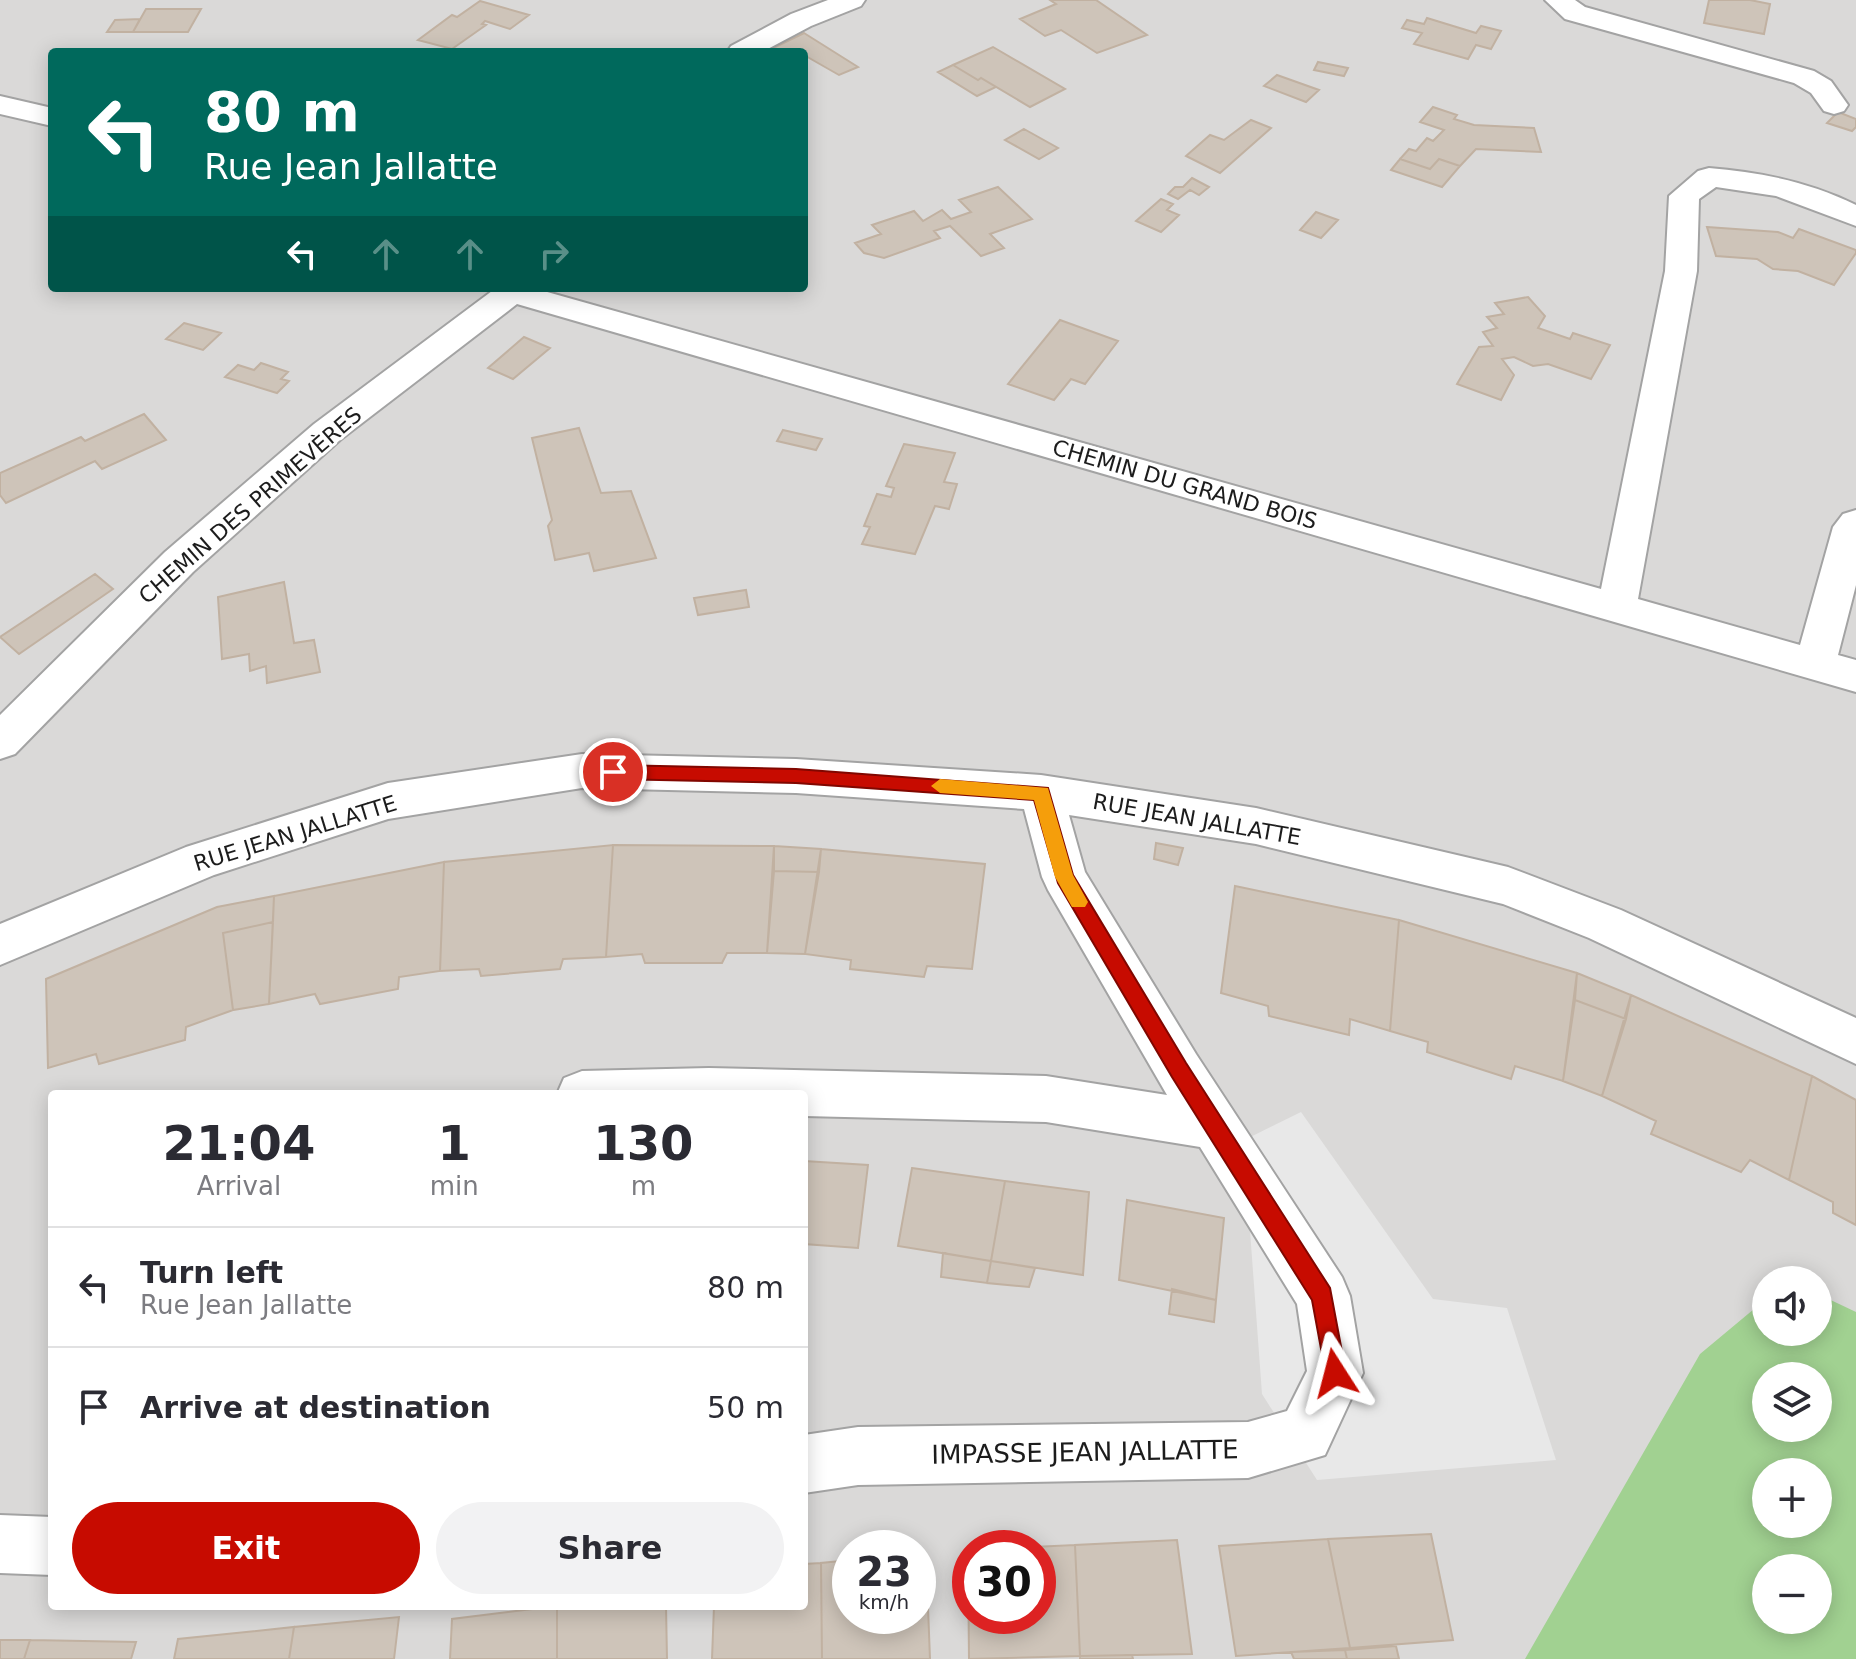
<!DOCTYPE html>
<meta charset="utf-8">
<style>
body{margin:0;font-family:"DejaVu Sans",sans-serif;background:#f2f2f3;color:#2b2b33;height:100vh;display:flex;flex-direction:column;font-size:30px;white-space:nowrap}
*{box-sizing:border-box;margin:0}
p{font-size:26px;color:#7c7c81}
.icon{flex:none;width:44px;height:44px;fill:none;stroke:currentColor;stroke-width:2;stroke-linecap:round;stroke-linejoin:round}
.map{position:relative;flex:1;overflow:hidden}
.panel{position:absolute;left:48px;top:1090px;width:760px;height:520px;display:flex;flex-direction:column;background:#fff;border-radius:8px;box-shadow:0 4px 20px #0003}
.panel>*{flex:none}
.guide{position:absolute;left:48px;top:48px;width:760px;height:244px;border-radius:8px;box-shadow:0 4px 20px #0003;background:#00695c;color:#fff;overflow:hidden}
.tools{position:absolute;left:1752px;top:1266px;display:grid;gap:16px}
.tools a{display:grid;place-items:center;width:80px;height:80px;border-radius:50%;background:#fff;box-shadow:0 4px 20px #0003;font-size:40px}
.speed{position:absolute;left:832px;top:1530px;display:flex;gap:16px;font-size:40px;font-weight:700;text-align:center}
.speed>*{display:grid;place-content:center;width:104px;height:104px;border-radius:50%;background:#fff;box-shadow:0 4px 20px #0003;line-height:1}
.speed small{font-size:20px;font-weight:400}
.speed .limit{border:12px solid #d22;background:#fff;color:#111}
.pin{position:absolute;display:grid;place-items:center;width:68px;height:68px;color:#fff;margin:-34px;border:4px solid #fff;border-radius:50%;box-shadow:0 2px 8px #0007}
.me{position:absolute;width:88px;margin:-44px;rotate:351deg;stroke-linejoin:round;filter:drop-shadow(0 0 6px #0008)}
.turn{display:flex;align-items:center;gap:28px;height:168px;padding:0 24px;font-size:36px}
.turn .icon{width:104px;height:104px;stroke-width:2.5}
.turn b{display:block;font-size:56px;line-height:68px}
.lanes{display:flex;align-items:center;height:76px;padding:0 24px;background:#0003;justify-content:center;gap:40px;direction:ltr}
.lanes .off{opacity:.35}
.eta{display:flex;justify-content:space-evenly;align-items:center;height:136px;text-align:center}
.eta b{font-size:48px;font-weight:700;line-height:56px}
.button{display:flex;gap:16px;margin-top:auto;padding:16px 24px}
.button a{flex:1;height:92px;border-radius:48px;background:#c70b00;color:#fff;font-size:32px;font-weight:700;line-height:92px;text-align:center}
.button a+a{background:#f2f2f3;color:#2b2b33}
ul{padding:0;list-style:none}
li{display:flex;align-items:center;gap:24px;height:120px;padding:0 24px;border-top:2px solid #e1e1e2}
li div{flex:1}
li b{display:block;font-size:30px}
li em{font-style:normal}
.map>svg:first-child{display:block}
</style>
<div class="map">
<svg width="1856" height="1659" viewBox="0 0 1856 1659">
<rect width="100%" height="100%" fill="#eeeae0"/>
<!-- residential -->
<path fill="#dad9d8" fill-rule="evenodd" d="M0 0H1856V1659H0ZM52 52H804V288H52ZM52 1094H804V1606H52ZM1766 1280H1818V1332H1766ZM1766 1376H1818V1428H1766ZM1766 1472H1818V1524H1766ZM850 1548H918V1616H850ZM970 1548H1038V1616H970ZM1766 1568H1818V1620H1766Z"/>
<!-- forest -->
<path fill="#a1d191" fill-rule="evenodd" d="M1818 1294 1856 1312V1659H1525L1700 1354 1766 1299V1332H1818ZM1766 1376H1818V1428H1766ZM1766 1472H1818V1524H1766ZM1766 1568H1818V1620H1766Z"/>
<!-- parking -->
<path fill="#e8e8e8" d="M1301 1112 1433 1299 1507 1308 1556 1460 1317 1480 1262 1394 1249 1217 1214 1155Z"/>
<!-- building -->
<path fill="#cec4b9" stroke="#c1b1a1" stroke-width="2" d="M1050 0H1096L1147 35 1097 53 1061 30 1045 36 1020 19 1056 4Z
M1709 0H1750L1770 4 1764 34 1704 23Z
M480 1 529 15 510 29 485 21 482 24 486 25 452 49 418 40 452 15 457 17Z
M146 9H201L188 32H133Z
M1427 18 1476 33 1481 26 1501 31 1491 49 1476 45 1468 59 1414 44 1422 33 1402 28 1407 20 1424 24Z
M140 19 133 32H107L115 20Z
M804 33 858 67 839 75 804 55V52H765Z
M993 47 1065 89 1030 107 981 78 978 80 953 65Z
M1318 62 1348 68 1344 76 1314 70Z
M953 65 978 80 981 78 996 87 977 96 938 72Z
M1277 75 1319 90 1306 102 1264 86Z
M1433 107 1457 115 1454 119 1474 125 1534 128 1541 152 1476 149 1460 166 1439 159 1430 169 1400 159 1409 149 1416 151 1427 138 1433 141 1444 130 1420 122Z
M1838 112 1856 119V127L1852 131 1827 123Z
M1251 120 1271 128 1220 173 1186 156 1210 135 1224 140Z
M1024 129 1058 148 1039 159 1005 140Z
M1400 159 1430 169 1439 159 1460 166 1442 187 1391 170Z
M1192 178 1209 187 1199 195 1190 190 1178 199 1168 194 1175 187H1183Z
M998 187 1032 219 990 234 1004 248 981 256 950 226 934 231 940 238 884 258 864 253 855 243 881 234 872 225 914 211 923 221 942 210 951 219 971 212 959 200Z
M1161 199 1173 204 1167 210 1179 215 1161 232 1136 221Z
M1316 212 1338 220 1321 238 1300 230Z
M1707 227 1778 232 1793 238 1799 229 1856 250V253L1834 285 1798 271 1773 269 1757 259 1716 256Z
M1528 297 1545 316 1538 328 1570 339 1573 333 1610 345 1591 379 1548 364 1533 366 1514 357 1502 359 1514 375 1501 400 1457 384 1479 347 1493 346 1483 332 1497 328 1487 317 1504 314 1495 303Z
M1060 320 1118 341 1085 384 1071 379 1054 400 1008 384Z
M184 323 221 333 203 350 166 339Z
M524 337 550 348 513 379 488 368Z
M261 363 288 372 281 379 289 381 277 393 225 377 238 365 254 370Z
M144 414 166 440 102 469 95 461 6 503 0 495V473L81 437 85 441Z
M579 428 601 493 631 491 656 558 594 571 589 553 555 560 548 526 552 520 532 438Z
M783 430 822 439 816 450 777 441Z
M904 444 955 453 944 482 957 484 949 509 935 506 915 554 862 544 870 527 864 526 877 494 891 497 894 488 886 486Z
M95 574 113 589 19 654 0 637Z
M284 582 294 643 314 640 320 672 267 683 266 666 250 671 249 654 222 659 218 597Z
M746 590 749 607 698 615 694 598Z
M1156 843 1183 848 1178 865 1154 859Z
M613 845 606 957 563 959 560 969 481 976 479 969 440 971 444 862Z
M613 845 774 846 767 953H727L722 963H645L642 954 606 957Z
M774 846 821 849 819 872 774 871Z
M821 849 985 864 972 969 927 966 924 977 850 969 851 960 805 954Z
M444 862 440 971 399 977 398 989 320 1004 315 994 269 1004 274 896Z
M774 871 819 872 805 954 767 953Z
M1235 886 1399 920 1390 1031 1350 1019 1349 1035 1269 1016 1268 1006 1221 993Z
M274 896 273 922 223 933 233 1010 186 1027 185 1040 99 1064 96 1054 48 1068 46 979 217 907Z
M1399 920 1577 973 1563 1081 1515 1066 1511 1079 1427 1052 1428 1042 1390 1031Z
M273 922 269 1004 233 1010 223 933Z
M1577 973 1631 995 1626 1019 1575 1000Z
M1631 995 1812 1076 1789 1180 1750 1160 1741 1172 1651 1134 1656 1121 1602 1096Z
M1575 1000 1626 1019 1602 1096 1563 1081Z
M1812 1076 1856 1100V1225L1833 1213V1202L1789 1180Z
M804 1161 868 1165 858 1248 804 1244Z
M912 1168 1005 1181 991 1261 898 1246Z
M1005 1181 1089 1192 1083 1275 991 1261Z
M1127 1200 1224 1218 1216 1300 1119 1280Z
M943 1253 991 1261 987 1283 941 1277Z
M991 1261 1035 1268 1029 1287 987 1283Z
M1172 1289 1216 1300 1214 1322 1169 1314Z
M1431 1534 1453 1640 1350 1648 1328 1539Z
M1328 1539 1350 1648 1236 1656 1219 1546Z
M1177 1540 1192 1654 1080 1656 1075 1545Z
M1075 1545 1080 1656 969 1659 968 1550 970 1616H1038V1548H1010Z
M918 1555H926L930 1659H822L821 1563 850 1560V1616H918Z
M821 1563 822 1659H712L714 1606H804V1564Z
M557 1606V1659H450L452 1619Z
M557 1606H666L667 1659H557Z
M399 1617 394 1659H289L294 1627Z
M294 1627 289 1659H174L178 1639Z
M0 1640H30L24 1659H0Z
M30 1640 136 1642 131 1659H24Z
M1396 1646 1399 1659H1347L1345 1650Z
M1345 1650 1347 1659H1294L1291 1652Z
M1132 1655 1133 1659H1080V1656Z"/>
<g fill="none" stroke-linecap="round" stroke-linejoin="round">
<defs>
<path id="minor" d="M828 0H865L861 6 811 26 762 52H727L731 46 791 14Z
M1545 0H1575L1585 7 1814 71 1831 81 1848 105 1844 111 1834 114 1824 111 1811 93 1794 83 1565 19Z
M0 96 52 108V126L0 114Z
M1709 168C1760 172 1810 182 1856 205V226L1776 196 1716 187 1699 199 1697 271 1638 599 1800 645 1833 527 1843 514 1856 510V585L1838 655 1856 660V692L517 304 340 440 193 572 15 754 0 759V715L165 552 314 424 496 288H533L1601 589 1665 271 1669 196 1698 171Z
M582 754 796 759 1041 775 1256 808 1508 867 1621 910 1856 1018V1064L1589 938 1503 904 1256 844 1069 815 1085 872 1196 1054 1342 1277 1350 1296 1363 1373 1325 1455 1248 1478 858 1485 804 1493V1435L858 1427 1248 1422 1287 1411 1307 1371 1297 1304 1200 1147 1046 1122 804 1116V1094H557L564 1078 582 1071 709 1068 1046 1076 1167 1095 1048 890 1042 877 1024 809 796 793 582 788 388 819 214 875 0 965V924L186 847 388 783Z
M0 1515 52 1517V1575L0 1573Z"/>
</defs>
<!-- minor casing -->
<use href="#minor" stroke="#a3a3a3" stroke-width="4"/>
<!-- minor -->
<use href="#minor" fill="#fff" fill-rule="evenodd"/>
</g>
<!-- route -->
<path fill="#c70b00" stroke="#810700" stroke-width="2" d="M613 765 796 769 1048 788 1073 875 1186 1063 1330 1288 1346 1373 1343 1381 1335 1385 1327 1381 1312 1300 1172 1077 1058 883 1034 800 796 783 613 779 604 772Z"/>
<!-- slow -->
<path fill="#f59e0b" d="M940 779 1048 788 1073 875 1088 902 1085 907H1072L1055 877 1034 800 940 793 931 786Z"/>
<g text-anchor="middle" stroke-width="6" stroke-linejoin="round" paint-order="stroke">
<!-- street labels -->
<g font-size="22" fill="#1c1c1c" stroke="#fff">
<text transform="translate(1185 484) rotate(16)" y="8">CHEMIN DU GRAND BOIS</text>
<text transform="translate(250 505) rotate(-41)" y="8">CHEMIN DES PRIMEVÈRES</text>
<text transform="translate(1197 819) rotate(10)" y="8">RUE JEAN JALLATTE</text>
<text transform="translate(295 833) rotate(-17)" y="8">RUE JEAN JALLATTE</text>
</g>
<!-- near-street labels -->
<g font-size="26" fill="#1c1c1c" stroke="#fff">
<text transform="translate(1085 1452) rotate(-1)" y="9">IMPASSE JEAN JALLATTE</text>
</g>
</g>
</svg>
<div class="tools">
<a><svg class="icon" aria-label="sound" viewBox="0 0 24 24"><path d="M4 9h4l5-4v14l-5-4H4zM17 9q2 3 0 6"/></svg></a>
<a><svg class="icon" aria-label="layers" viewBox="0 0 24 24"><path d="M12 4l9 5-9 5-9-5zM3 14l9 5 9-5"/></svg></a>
<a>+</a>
<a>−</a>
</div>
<div class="speed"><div>23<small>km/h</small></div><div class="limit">30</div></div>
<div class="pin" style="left:613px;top:772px;background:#d93025"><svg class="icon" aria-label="arrive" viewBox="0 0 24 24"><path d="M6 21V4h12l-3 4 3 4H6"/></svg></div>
<svg class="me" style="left:1335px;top:1373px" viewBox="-20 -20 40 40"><path d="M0-17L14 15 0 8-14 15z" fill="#c70b00" stroke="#fff" stroke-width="4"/></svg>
<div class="guide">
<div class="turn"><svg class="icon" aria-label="left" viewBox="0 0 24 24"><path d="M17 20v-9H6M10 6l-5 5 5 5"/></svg><div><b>80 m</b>Rue Jean Jallatte</div></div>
<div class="lanes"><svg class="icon" aria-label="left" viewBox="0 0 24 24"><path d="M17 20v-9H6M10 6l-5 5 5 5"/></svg><svg class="icon off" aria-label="ahead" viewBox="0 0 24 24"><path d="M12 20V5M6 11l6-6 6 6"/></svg><svg class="icon off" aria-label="ahead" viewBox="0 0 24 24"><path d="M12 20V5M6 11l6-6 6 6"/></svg><svg class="icon off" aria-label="right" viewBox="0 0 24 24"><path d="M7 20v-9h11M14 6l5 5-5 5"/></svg></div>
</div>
<section class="panel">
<div class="eta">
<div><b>21:04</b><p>Arrival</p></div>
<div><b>1</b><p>min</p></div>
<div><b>130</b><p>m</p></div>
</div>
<ul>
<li><svg class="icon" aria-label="left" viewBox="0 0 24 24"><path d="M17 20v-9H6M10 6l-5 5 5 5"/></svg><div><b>Turn left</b><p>Rue Jean Jallatte</p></div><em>80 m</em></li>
<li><svg class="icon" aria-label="arrive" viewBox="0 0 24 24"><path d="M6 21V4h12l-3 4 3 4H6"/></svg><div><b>Arrive at destination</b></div><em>50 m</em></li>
</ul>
<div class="button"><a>Exit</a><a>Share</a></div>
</section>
</div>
